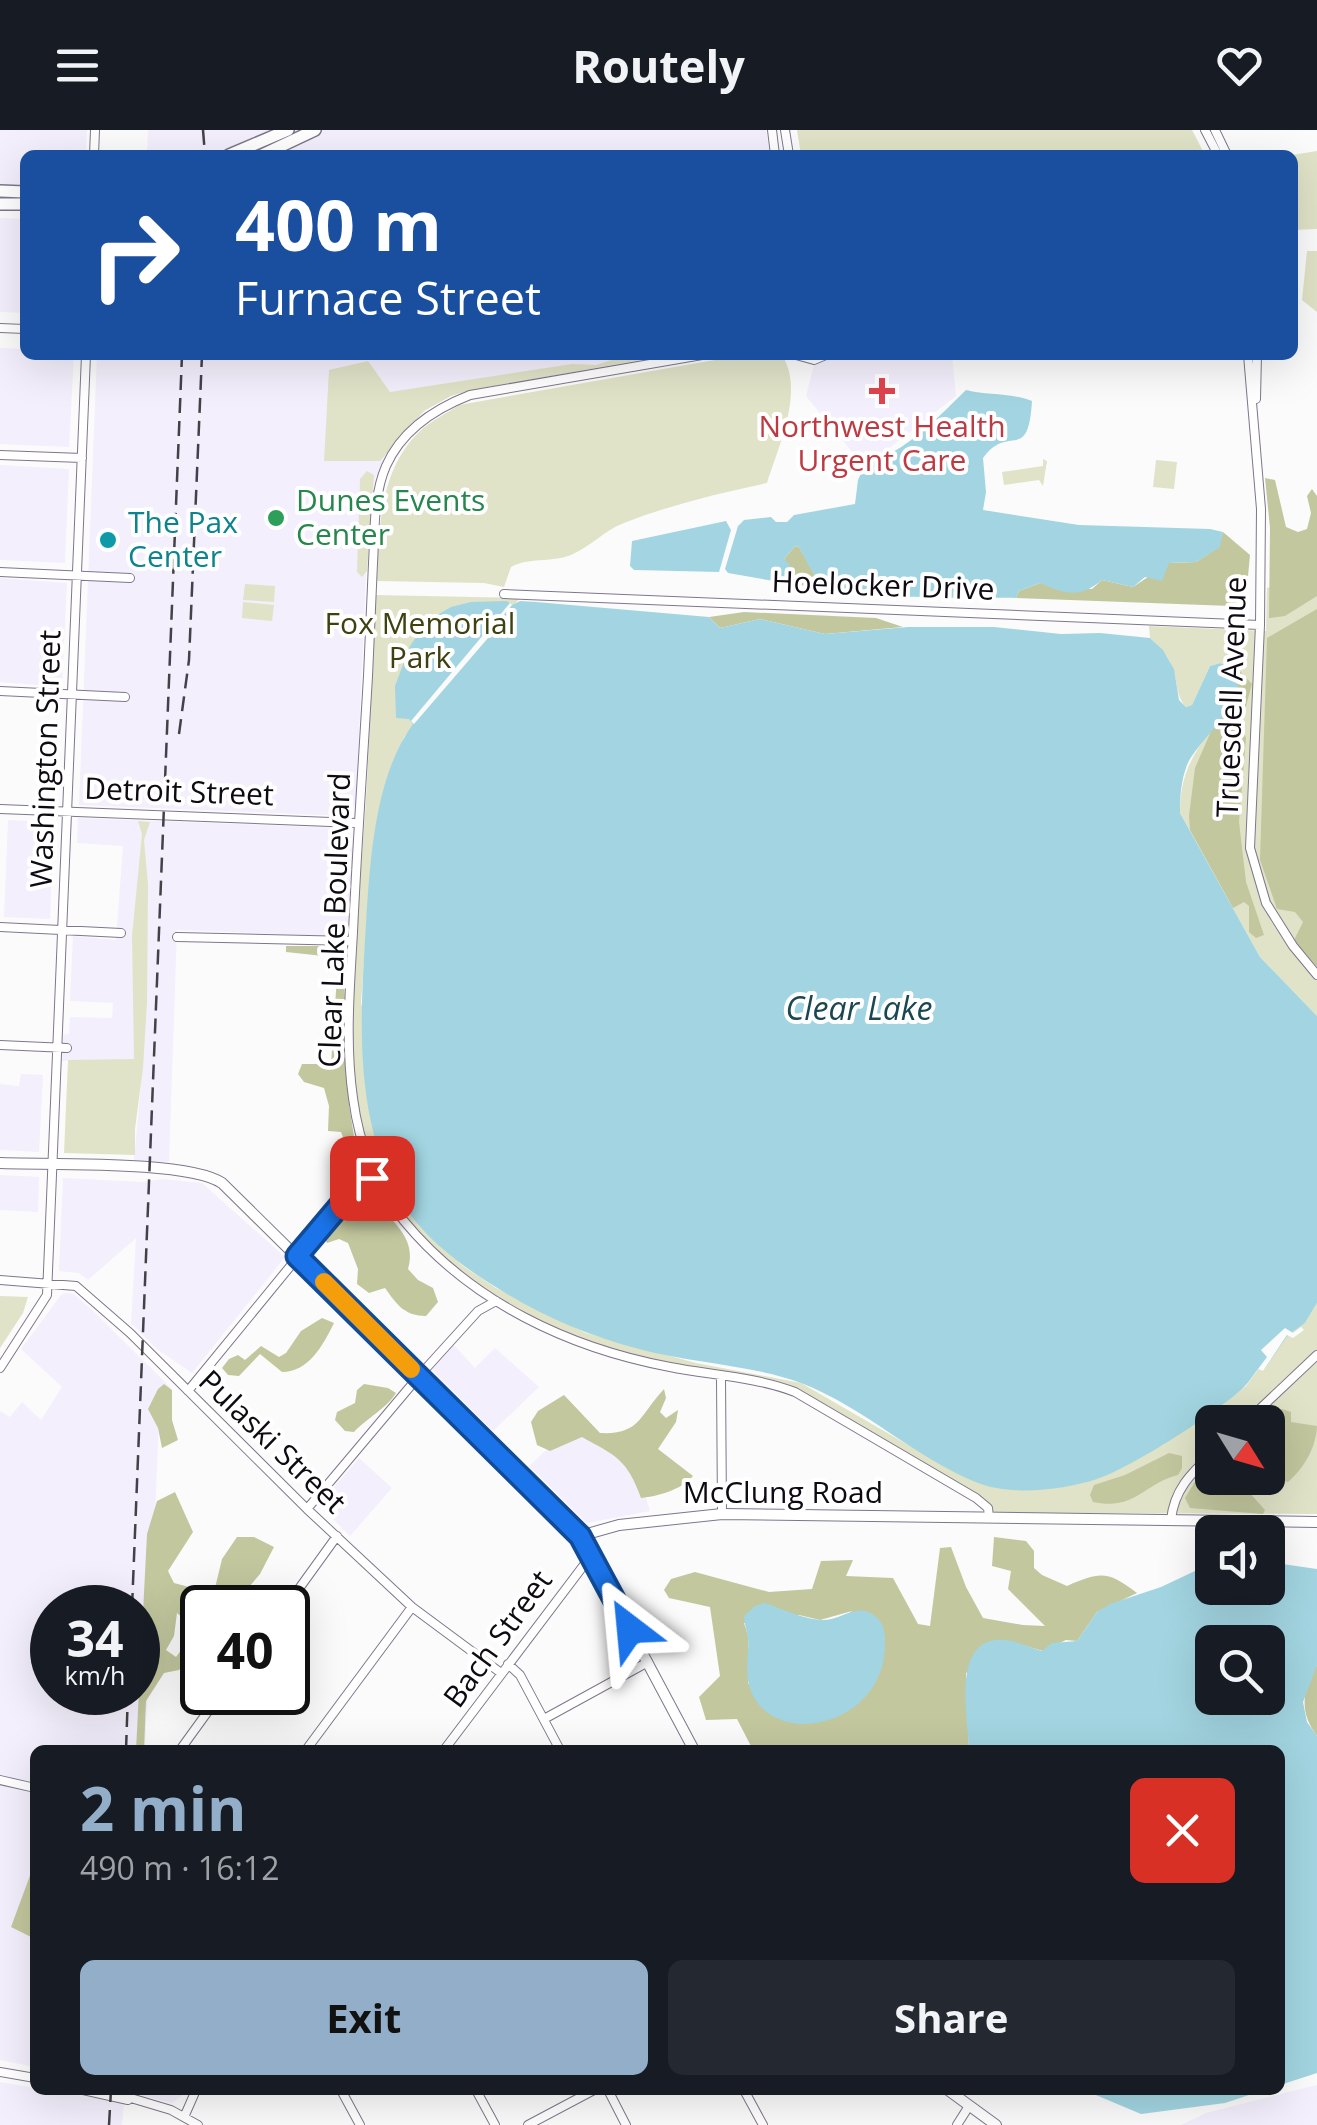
<!DOCTYPE html>
<meta charset="utf-8">
<style>
body{margin:0;font-family:"Open Sans",sans-serif;background:#242831;color:#f1f3f6;height:100vh;display:flex;flex-direction:column;font-size:38px;white-space:nowrap}
*{box-sizing:border-box;margin:0}
p{font-size:32px;color:#9ea1a6}
.icon{flex:none;width:55px;height:55px;fill:none;stroke:currentColor;stroke-width:2;stroke-linecap:round;stroke-linejoin:round}
.map{position:relative;flex:1;overflow:hidden}
.details{position:absolute;left:30px;top:1615px;width:1255px;height:350px;display:flex;flex-direction:column;background:#171b24;border-radius:15px;box-shadow:0 10px 40px #0002}
.details>*{flex:none}
.guide{position:absolute;left:20px;top:20px;width:1278px;height:210px;border-radius:15px;box-shadow:0 10px 40px #0002;background:#1a4fa0;color:#fff;overflow:hidden}
.needle{width:65px;rotate:127deg}
.tools{position:absolute;left:1195px;top:1275px;display:grid;gap:20px}
.tools a{display:grid;place-items:center;width:90px;height:90px;border-radius:15px;background:#171b24;box-shadow:0 10px 40px #0002;font-size:50px}
.speed{position:absolute;left:30px;top:1455px;display:flex;gap:20px;font-size:50px;font-weight:700;text-align:center}
.speed>*{display:grid;place-content:center;width:130px;height:130px;border-radius:50%;background:#171b24;box-shadow:0 10px 40px #0002;line-height:1}
.speed small{font-size:25px;font-weight:400}
.speed .limit{border:5px solid #111;border-radius:15px;background:#fff;color:#111}
.pin{position:absolute;display:grid;place-items:center;width:85px;height:85px;color:#fff;margin:-42px;border-radius:20px;box-shadow:0 5px 15px #0006}
.me{position:absolute;width:110px;margin:-55px;rotate:331deg;stroke-linejoin:round;filter:drop-shadow(0 0 8px #0008)}
.turn{display:flex;align-items:center;gap:35px;height:210px;padding:0 50px;font-size:45px}
.turn .icon{width:130px;height:130px;stroke-width:2.5}
.turn b{display:block;font-size:70px;line-height:85px}
.round{display:grid;place-items:center;flex:none;width:105px;height:105px;border-radius:15px;background:#242831}
.headline{display:flex;align-items:center;justify-content:space-between;height:170px;padding:0 50px}
h1{font-size:60px;font-weight:700;line-height:75px;color:#93aec8}
.action{display:flex;gap:20px;margin-top:auto;padding:20px 50px}
.action a{flex:1;height:115px;border-radius:15px;background:#93aec8;color:#111;font-size:40px;font-weight:700;line-height:115px;text-align:center}
.action a+a{background:#242831;color:#f1f3f6}
header{display:flex;justify-content:space-between;align-items:center;height:130px;padding:0 50px;background:#171b24;font-size:45px;font-weight:700}
.map>svg:first-child{display:block}
</style>
<header><svg class="icon" aria-label="menu" viewBox="0 0 24 24"><path d="M4 6h16M4 12h16M4 18h16"/></svg>Routely<svg class="icon" aria-label="heart" viewBox="0 0 24 24"><path d="M12 20l-8-8c-3-5 5-10 8-4 3-6 11-1 8 4z"/></svg></header>
<div class="map">
<svg width="1317" height="1995" viewBox="0 0 1317 1995">
<rect width="100%" height="100%" fill="#fbfbfb"/>
<!-- built -->
<path fill="#f4effc" fill-rule="evenodd" d="M0 0H87L86 25H25V55H0Z
M148 0H766L770 25H147Z
M0 88 25 89V183L0 182Z
M0 218 25 219V225H74L69 317 0 314Z
M97 225H664L422 270 386 325 376 347 369 376 356 673 349 684 344 686 79 675Z
M833 225H952L956 266 878 327 857 328 806 266 814 235Z
M0 335 69 339 65 433 0 430Z
M0 448 67 453 62 557 0 552Z
M78 688 342 698 351 704 353 710 349 791 344 801 335 806 177 800 169 1032 134 1031 143 931H62L63 905 69 904 70 887 112 888 113 873 70 871 73 806 116 810 123 716 77 713Z
M8 690 54 692 50 789 4 787Z
M21 944 43 945 39 1022 0 1020V954L19 956Z
M0 1045 39 1047 38 1082 0 1080Z
M63 1048 142 1052 164 1049 202 1053 285 1127 192 1243 157 1219 131 1193 136 1108 88 1150 79 1143 59 1141Z
M67 1163 74 1164 94 1182 171 1258 160 1265 145 1620H35V1937L0 1930V1281L10 1287 22 1272 41 1290 62 1257 21 1219 61 1165ZM52 1478H138V1562H52Z
M453 1214 475 1238 495 1218 539 1257 493 1301 431 1239Z
M574 1294 636 1337 650 1381 587 1393 529 1336Z
M359 1328 392 1358 350 1406 319 1375Z
M0 1952 124 1973 122 1995H0Z
M1317 1955V1995H1181L1206 1983Z
M119 1960H189L172 1973Z"/>
<!-- green -->
<path fill="#e0e3c7" fill-rule="evenodd" d="M797 0H1192L1205 25H801Z
M1317 21V99L1293 100 1295 35 1292 25Z
M1307 121H1317V182L1302 170Z
M627 225H669L471 260 451 266 424 281 380 331H324L329 240 368 231 390 262 572 234 596 235Z
M743 225H782C805 261 778 317 767 353 719 363 670 375 624 393 605 400 590 417 571 425 550 433 529 427 511 437L504 457 484 453 377 451C379 399 379 341 419 302 430 291 446 284 459 275Z
M1043 329 1047 331 1043 356 1039 350 1004 355 1002 342 1043 336Z
M1156 330 1177 332 1174 359 1153 357Z
M367 341 374 345 367 441 362 447 357 442 360 349Z
M1317 442V886L1260 827 1180 683C1180 632 1203 610 1234 573L1229 537 1220 533 1210 536 1192 575 1186 577C1175 565 1178 550 1172 536 1167 524 1159 516 1150 508L1149 496 1266 501 1267 458Z
M245 454 275 456 274 472 243 470Z
M375 465 520 468 404 607 381 673 369 758 361 873 439 1114 463 1136 496 1158 586 1203 696 1233 801 1253 955 1342 998 1358 1062 1357 1099 1348 1135 1330 1208 1284 1246 1256 1267 1227 1261 1220 1305 1193 1317 1173V1384L994 1383 989 1374 970 1360 801 1261C771 1249 737 1248 705 1242 652 1231 601 1219 552 1197 472 1163 396 1101 366 1017 346 958 352 890 356 829 358 776 362 723 366 670 370 602 372 533 375 465ZM1212 1292H1268V1348H1212Z
M243 472 274 475 272 491 242 488Z
M138 691 150 692 144 710 148 755 147 872 143 938 135 999V1025L64 1023 68 930 134 929 132 806 142 704Z
M0 1166 28 1167 23 1183 0 1218Z"/>
<!-- forest -->
<path fill="#c2c79e" fill-rule="evenodd" d="M1265 348 1275 350 1286 397 1298 402 1307 399 1311 383 1307 366 1312 359 1317 366V466L1285 486 1269 488 1270 398Z
M1223 402 1250 425 1246 467 1231 476 1016 468 1019 461 1040 453 1092 459 1102 450 1133 457 1169 433 1196 432 1219 417Z
M795 416 799 417 817 449 835 459 791 454 793 450 784 429Z
M1317 479V837L1294 810 1303 792 1295 782 1277 779 1260 730 1267 508Z
M744 482 876 488 903 497 825 504 760 489 720 498 709 487Z
M1235 536 1252 554 1246 576 1226 598H1242L1246 608 1239 692 1246 752 1264 805 1256 808 1249 802V776L1244 772 1233 778 1190 700 1189 686 1195 638 1236 544 1229 537Z
M286 816H332L343 826 349 975 358 1031 353 1032 341 1002 328 1001 329 976 324 958 304 952 298 944 302 934H331L338 832 333 827 286 822Z
M351 1073 381 1077C398 1097 416 1111 408 1139L418 1150 433 1158 438 1172 426 1186C405 1186 397 1175 385 1158L369 1163 357 1154 358 1139 348 1113 339 1109 327 1113 324 1108Z
M322 1188 334 1193C323 1215 309 1242 282 1242L260 1224 239 1246 228 1245 222 1238 229 1229 238 1225 245 1230 261 1216 279 1227 286 1223 301 1201Z
M164 1254 172 1260V1290L178 1310 162 1318 158 1298 148 1279 158 1259Z
M364 1254 388 1258 396 1263C388 1277 366 1289 354 1302L345 1301 335 1290 337 1282 355 1273 357 1260Z
M664 1259 666 1268 660 1282 666 1288 678 1280 676 1292 658 1319 693 1346C681 1360 659 1366 641 1368 627 1329 616 1326 582 1307L550 1321 537 1315 531 1292 538 1281 564 1265 600 1303C640 1305 639 1286 664 1259Z
M1282 1279 1291 1282V1292L1317 1296C1316 1318 1304 1338 1288 1352L1268 1347V1292H1261Z
M1169 1323 1182 1326V1338L1178 1345C1144 1353 1136 1381 1093 1372L1090 1365 1094 1355 1125 1345Z
M1212 1333V1348H1248L1239 1351 1265 1380 1263 1384 1190 1378 1185 1368 1201 1342Z
M175 1362 193 1402 168 1441 174 1453 200 1460 215 1458 222 1429 237 1407H254L274 1417 260 1444 232 1477 202 1478V1512L179 1540 164 1543 146 1571 144 1620H136L147 1404 157 1371ZM177 1483 184 1489C188 1505 187 1513 176 1527L166 1520 174 1506Z
M994 1407 1026 1411 1034 1421V1438L1042 1445 1067 1456C1101 1441 1108 1441 1137 1463L1097 1482 1077 1511 1066 1510 1043 1521 1022 1515 966 1543 969 1620H753L737 1589 706 1590 699 1567 720 1546 710 1477 669 1468 664 1460 671 1449 695 1442 769 1462 812 1459 821 1431 853 1430 846 1446 893 1448 918 1494 930 1496 940 1418 951 1417 966 1457 983 1488 1023 1495 1045 1496 1008 1459 1011 1441 992 1436ZM852 1481 748 1554V1505L744 1493 799 1485 820 1490Z
M1317 1535V1606C1299 1582 1302 1560 1317 1535Z
M35 1732V1809L11 1797Z"/>
<!-- water -->
<path fill="#a2d5e1" fill-rule="evenodd" d="M966 260C988 266 1009 262 1032 271 1028 335 1009 292 983 328L986 362 983 380 1079 395 1210 399 1223 402 1220 417 1196 432 1169 433 1162 451 1145 447 1133 457 1102 450C1079 469 1065 464 1040 453L1019 461 1016 468C977 467 848 472 820 450 811 443 805 428 799 417L795 416 784 429 790 435 793 450 791 454 728 443 725 439 738 396 744 390 771 387 776 392H787L794 385 855 374 858 350 866 332C905 324 938 287 966 260Z
M726 391 731 400 719 442 634 440 630 436 632 411Z
M507 471 512 475 520 471 536 472 709 487 720 498 760 489 825 504 908 497H994L1061 504 1100 503 1150 508 1163 520 1174 539 1179 570 1186 577 1192 575 1210 536 1220 533C1272 553 1198 608 1187 635 1181 651 1180 666 1180 683L1260 827 1317 886V1173L1305 1193 1288 1205 1263 1241 1258 1239C1253 1245 1249 1252 1244 1257 1218 1282 1131 1338 1097 1349 1063 1360 1012 1366 978 1353 915 1328 864 1277 801 1253 753 1235 690 1233 639 1219 592 1207 549 1189 507 1164 472 1143 434 1117 409 1083 358 1010 359 912 364 827 369 756 369 654 413 594L409 589 396 588 395 556 410 516 427 491 451 477 471 472Z
M1268 1432 1317 1439V1535L1303 1572 1307 1592 1317 1606V1943L1280 1955V1620H969C968 1587 950 1505 1005 1510 1017 1511 1030 1518 1042 1521L1052 1513 1077 1511 1097 1482 1110 1474 1161 1457 1195 1441 1212 1438V1458H1268ZM1268 1512V1568H1212V1512Z
M765 1473C783 1479 805 1490 824 1490 844 1489 857 1472 875 1486 884 1493 885 1502 885 1513 886 1599 767 1622 749 1555 745 1541 749 1523 748 1508 747 1500 744 1494 744 1486L755 1476Z
M1084 1960H1264L1225 1973 1141 1984Z"/>
<!-- pier -->
<path fill="#fbfbfb" d="M510 473 512 475 493 498 494 501 414 594 411 591Z
M1301 1197 1304 1200 1293 1208 1287 1205 1263 1241 1258 1239 1267 1227 1261 1220 1285 1198 1293 1203Z"/>
<g fill="none" stroke-linecap="round" stroke-linejoin="round">
<defs>
<path id="street" d="M772 0 775 25
M785 0 789 25
M1205 0 1218 25
M1215 0 1227 25
M94 25 95 0
M0 198 25 199
M702 225 470 265C434 279 402 300 386 336 373 366 375 401 373 433 371 471 370 508 368 546 363 632 357 716 353 802 350 856 345 913 353 968 359 1014 374 1055 404 1091 471 1172 569 1218 670 1237 711 1245 756 1247 795 1262L976 1368 988 1378 989 1387
M796 225 814 230 826 225
M1248 225 1261 379 1260 495 1250 718 1266 773 1293 816 1317 845
M1256 269 1257 225
M0 325 82 328
M0 442 130 448
M504 464 1260 495
M0 561 125 567
M0 679 356 693
M0 797 121 803
M177 807 352 811
M0 915 67 918
M354 1057 364 1028
M0 1150 76 1156 130 1203 307 1379 412 1477 501 1543
M0 1238 47 1165 86 225
M721 1247 722 1384
M188 1261 352 1061 368 1048 376 1049
M1246 1292 1317 1225
M307 1379 419 1246 478 1181 496 1171
M1171 1390C1174 1360 1191 1343 1212 1324
M285 1478 337 1406
M508 1534 520 1545 560 1620
M544 1589 648 1532
M180 1620 222 1562
M306 1620 412 1477
M444 1620 590 1427
M0 1650 35 1658
M0 1942 35 1948
M83 1960 128 1970
M104 1960 171 1980 198 1995
M341 1960 360 1995
M476 1960 495 1995
M608 1960 626 1995
M744 1960 763 1995
M185 1985 196 1960
M528 1995 594 1960
M957 1995 969 1976"/>
<path id="secondary" d="M0 1033C47 1035 188 1030 222 1053L580 1406 694 1620
M580 1406 619 1395 722 1384 1317 1392
M948 1960 996 1995"/>
<path id="primary" d="M229 25 288 0
M262 25 315 0
M0 61 25 62
M0 74H25"/>
</defs>
<!-- street casing -->
<use href="#street" stroke="#7f768c" stroke-width="10"/>
<!-- secondary casing -->
<use href="#secondary" stroke="#7f768c" stroke-width="12"/>
<!-- primary casing -->
<use href="#primary" stroke="#7f768c" stroke-width="14"/>
<!-- street -->
<use href="#street" stroke="#fff" stroke-width="8"/>
<!-- secondary -->
<use href="#secondary" stroke="#fff" stroke-width="10"/>
<!-- primary -->
<use href="#primary" stroke="#fff" stroke-width="11"/>
<!-- rail -->
<path stroke="#444148" stroke-width="2.5" stroke-dasharray="15 8" stroke-linecap="butt" d="M203 0 205 25
M179 604 189 530 202 225
M132 1478 182 225
M126 1620 128 1562
M109 1995 111 1960"/>
</g>
<g fill="none" stroke-linecap="round" stroke-linejoin="round">
<defs>
<path id="route" d="M372 1048H368L352 1061 297 1126 580 1406 630 1499"/>
</defs>
<!-- route casing -->
<use href="#route" stroke="#114b97" stroke-width="25"/>
<!-- route -->
<use href="#route" stroke="#1a73e8" stroke-width="18"/>
<!-- slow -->
<path stroke="#f59e0b" stroke-width="18" d="M324 1152 411 1239"/>
</g>
<!-- markers -->
<path fill="#e0444e" stroke="#fff" stroke-width="4" d="M877 246h10v10h10v10h-10v10h-10v-10h-10v-10h10z"/>
<circle fill="#2e9e5b" stroke="#fff" stroke-width="4" cx="276" cy="388" r="10"/>
<circle fill="#0f9aa8" stroke="#fff" stroke-width="4" cx="108" cy="410" r="10"/>
<g text-anchor="middle" stroke-width="8" stroke-linejoin="round" paint-order="stroke">
<!-- health labels -->
<g font-size="30" fill="#be3a42" stroke="#fff">
<text x="882" y="307">Northwest Health<tspan x="882" dy="34">Urgent Care</tspan></text>
</g>
<!-- leisure labels -->
<g font-size="30" fill="#27864d" stroke="#fff" text-anchor="start">
<text x="296" y="381">Dunes Events<tspan x="296" dy="34">Center</tspan></text>
</g>
<!-- culture labels -->
<g font-size="30" fill="#0d838f" stroke="#fff" text-anchor="start">
<text x="128" y="403">The Pax<tspan x="128" dy="34">Center</tspan></text>
</g>
<!-- street labels -->
<g font-size="30" fill="#0d0a12" stroke="#fff">
<text transform="translate(883 456) rotate(2)" y="10">Hoelocker Drive</text>
<text transform="translate(1232 567) rotate(-88)" y="10">Truesdell Avenue</text>
<text transform="translate(46 629) rotate(-88)" y="10">Washington Street</text>
<text transform="translate(179 662) rotate(2)" y="10">Detroit Street</text>
<text transform="translate(335 790) rotate(-88)" y="10">Clear Lake Boulevard</text>
<text transform="translate(272 1312) rotate(44)" y="10">Pulaski Street</text>
<text x="783" y="1373">McClung Road</text>
<text transform="translate(498 1509) rotate(-54)" y="10">Bach Street</text>
</g>
<!-- park labels -->
<g font-size="30" fill="#3e4110" stroke="#fff">
<text x="420" y="504">Fox Memorial<tspan x="420" dy="34">Park</tspan></text>
</g>
<!-- water labels -->
<g font-size="32" font-style="italic" fill="#1a4751" stroke="#fff">
<text x="859" y="890">Clear Lake</text>
</g>
</g>
</svg>
<div class="tools">
<a><svg class="needle" viewBox="-14 -14 28 28"><path d="M0-13l5 13h-10z" fill="#e53935"/><path d="M0 13l5-13h-10z" fill="#9ea1a6"/></svg></a>
<a><svg class="icon" aria-label="sound" viewBox="0 0 24 24"><path d="M4 9h4l5-4v14l-5-4H4zM17 9q2 3 0 6"/></svg></a>
<a><svg class="icon" aria-label="search" viewBox="0 0 24 24"><circle cx="10" cy="10" r="6"/><path d="M15 15l6 6"/></svg></a>
</div>
<div class="speed"><div>34<small>km/h</small></div><div class="limit">40</div></div>
<div class="pin" style="left:372px;top:1048px;background:#d93025"><svg class="icon" aria-label="arrive" viewBox="0 0 24 24"><path d="M6 21V4h12l-3 4 3 4H6"/></svg></div>
<svg class="me" style="left:630px;top:1499px" viewBox="-20 -20 40 40"><path d="M0-17L14 15 0 8-14 15z" fill="#1a73e8" stroke="#fff" stroke-width="4"/></svg>
<div class="guide">
<div class="turn"><svg class="icon" aria-label="right" viewBox="0 0 24 24"><path d="M7 20v-9h11M14 6l5 5-5 5"/></svg><div><b>400 m</b>Furnace Street</div></div>
</div>
<section class="details">
<div class="headline"><div><h1>2 min</h1><p>490 m · 16:12</p></div><a class="round" style="background:#d93025;color:#fff"><svg class="icon" aria-label="close" viewBox="0 0 24 24"><path d="M6 6l12 12M18 6L6 18"/></svg></a></div>
<div class="action"><a>Exit</a><a>Share</a></div>
</section>
</div>
